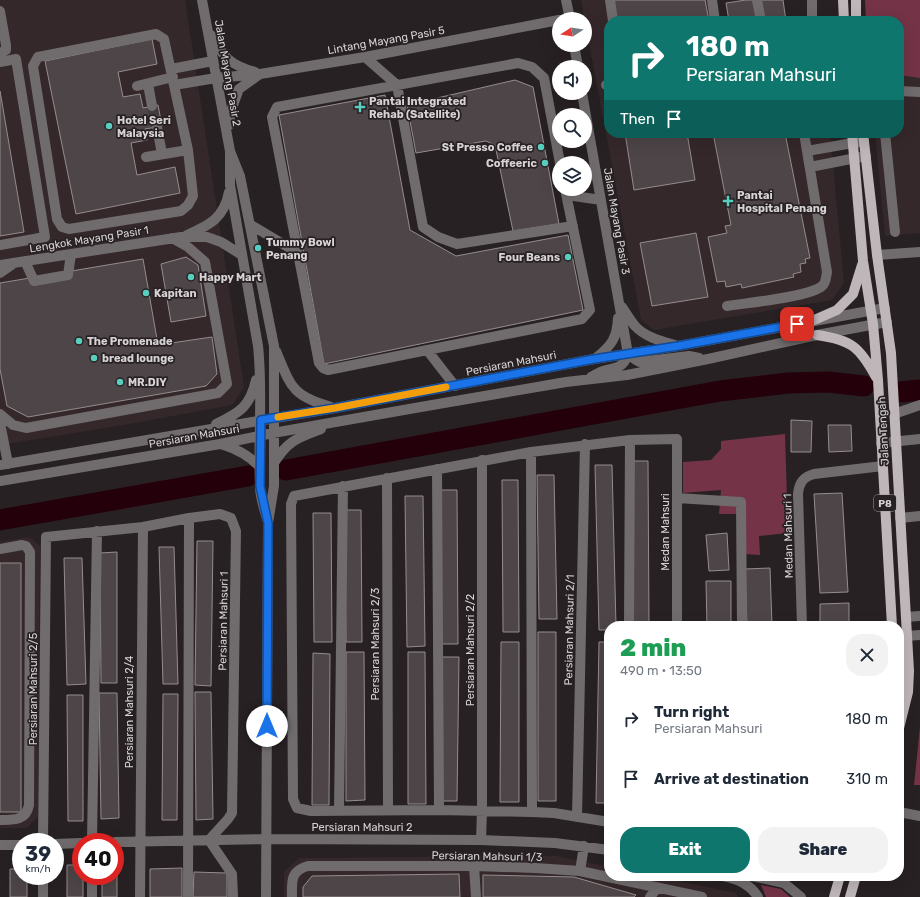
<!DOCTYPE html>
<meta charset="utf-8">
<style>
body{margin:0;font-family:Rubik,sans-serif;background:#f2f2f3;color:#1f2937;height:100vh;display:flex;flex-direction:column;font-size:15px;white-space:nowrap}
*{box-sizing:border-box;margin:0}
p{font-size:13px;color:#747a83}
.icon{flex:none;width:22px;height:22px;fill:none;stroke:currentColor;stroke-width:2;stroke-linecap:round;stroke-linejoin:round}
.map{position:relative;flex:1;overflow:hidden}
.drawer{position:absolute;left:604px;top:621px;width:300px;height:260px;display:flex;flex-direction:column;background:#fff;border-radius:16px;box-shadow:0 4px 16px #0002}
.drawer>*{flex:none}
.hud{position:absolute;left:604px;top:16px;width:300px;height:122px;border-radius:16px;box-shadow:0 4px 16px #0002;background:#0f766e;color:#fff;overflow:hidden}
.needle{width:26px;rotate:258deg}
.buttons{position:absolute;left:552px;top:12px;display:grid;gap:8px}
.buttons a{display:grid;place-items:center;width:40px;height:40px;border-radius:50%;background:#fff;box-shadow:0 4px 16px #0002;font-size:20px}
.speed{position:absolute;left:12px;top:833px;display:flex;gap:8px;font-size:20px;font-weight:700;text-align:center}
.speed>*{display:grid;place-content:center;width:52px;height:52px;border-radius:50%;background:#fff;box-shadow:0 4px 16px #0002;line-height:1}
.speed small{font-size:10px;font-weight:400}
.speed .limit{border:6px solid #d22;background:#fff;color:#111}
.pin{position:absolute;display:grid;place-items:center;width:34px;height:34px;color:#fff;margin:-17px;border-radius:8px;box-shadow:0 2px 6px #0006}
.me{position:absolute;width:44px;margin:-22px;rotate:0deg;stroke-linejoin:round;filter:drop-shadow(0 0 3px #0008)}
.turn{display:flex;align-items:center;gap:14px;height:84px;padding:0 16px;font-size:18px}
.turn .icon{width:52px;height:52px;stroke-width:2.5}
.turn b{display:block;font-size:28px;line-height:34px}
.then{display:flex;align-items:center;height:38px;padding:0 16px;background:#0003;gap:8px;font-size:15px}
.round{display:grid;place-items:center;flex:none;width:42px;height:42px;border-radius:16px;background:#f2f2f3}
.headline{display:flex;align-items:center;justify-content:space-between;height:68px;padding:0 16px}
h1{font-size:24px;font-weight:800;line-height:30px;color:#1e9e55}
.cta{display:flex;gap:8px;margin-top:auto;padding:8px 16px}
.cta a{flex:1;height:46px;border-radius:16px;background:#0f766e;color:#fff;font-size:16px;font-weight:800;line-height:46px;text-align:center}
.cta a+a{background:#f2f2f3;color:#1f2937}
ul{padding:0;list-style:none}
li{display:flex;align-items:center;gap:12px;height:60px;padding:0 16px}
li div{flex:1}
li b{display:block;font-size:15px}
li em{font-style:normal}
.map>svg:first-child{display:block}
</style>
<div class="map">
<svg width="920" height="897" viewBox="0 0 920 897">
<rect width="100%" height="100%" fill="#282123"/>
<!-- built -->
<path fill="#35282b" d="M0 0H185L244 387 232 405 123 425 0 445Z
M581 0H715L719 21H609V133H830L844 283 832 300 654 330 641 320Z
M865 0H920V233L885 236 875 133H899V21H866Z
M29 537 40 546 38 816 27 828H0V542Z
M556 856 609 867V876H653L736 893 738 897H284V872L299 858Z"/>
<!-- green -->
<path fill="#743347" d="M865 0H920V78L899 75V21H866Z
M785 434 788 533 759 536 760 555 744 554 742 514H719L721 490 683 493V462L711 460 721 449V441Z
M920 727V785H914Z
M761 885 781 889 790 897H766Z"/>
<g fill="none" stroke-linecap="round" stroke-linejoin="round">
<!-- river -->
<path stroke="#23000a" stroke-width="21" d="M900 392 920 390
M286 470 720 391 788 383 828 382 864 386
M0 520 248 476"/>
</g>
<!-- building -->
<path fill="#4d4547" stroke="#958c8d" d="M612 0H705L709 21H654V18L636 21H615Z
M746 0H783L786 21H729L726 3Z
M152 39 157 64 118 72 123 97 140 94 143 108 158 105 162 126 145 129 147 140 131 143 137 175 175 167 180 193 76 214 45 61Z
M515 80 533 87 559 224 513 231 495 145 486 141 416 153 407 105Z
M0 91 24 232 0 236Z
M385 95 410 230 456 256 568 235 583 310 324 364 279 115Z
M625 133H687L695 180 634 190Z
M713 133H785L810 258 805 259 806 263 800 264 801 272 793 274 794 277 742 288 741 284 726 287 725 281 717 282 708 237 727 233 725 226 731 225Z
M696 233 708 297 652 306 640 243Z
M186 257 198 265 206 316 171 322 161 264Z
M143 259 158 345 212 337 217 374 206 386 28 417 7 406 0 369V283Z
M791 420 812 421 811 452H791Z
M828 425H851L852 451 829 452Z
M632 461H648L649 626H633Z
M595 465H612L616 626H609V630H599Z
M537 475H554L557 619H539Z
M502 480H518L519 632H503Z
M440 490H457L458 644H440Z
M842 493 848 592 820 593 814 494Z
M405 496H423L425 646 407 647Z
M345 510H361L362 642H346Z
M313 513H331L332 642H314Z
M727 533 729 570 709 571 706 535Z
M197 541H213L211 686 195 685Z
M159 547H174L178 684H163Z
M117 552V683H101L100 553Z
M64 558H82L86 684 67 685Z
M0 563H21V812H0Z
M770 568 772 626H747L745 569Z
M706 581H731V626H707Z
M849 603V626H820V604Z
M538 632H556V801H538Z
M501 642H519V802H500Z
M599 642H609V803H596Z
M346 652H364L365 800 346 801Z
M408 652H425L426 804H408Z
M313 653 330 654 329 805H312Z
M442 657H459L457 801H439Z
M195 692H211L213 819 196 820Z
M99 693H117L119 818 101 819Z
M163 694H178L177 820H162Z
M67 695H83V821H68Z
M115 863H117V897H102V876H115Z
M67 865H81V876H83V897H67Z
M182 868V897H150V869Z
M10 869H21V876H27V897H10Z
M194 872 227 873V897H193Z
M459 874 460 897H303V887L312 876Z
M483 875 574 877 636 895 634 897H483Z"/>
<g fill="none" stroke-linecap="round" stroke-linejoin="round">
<!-- minor-tunnel -->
<path stroke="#423c3e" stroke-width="10" stroke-dasharray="10 5" stroke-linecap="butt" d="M152 106 157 127"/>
<!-- minor -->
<path stroke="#706c6d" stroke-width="10" d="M202 0 230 151V185L258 346C263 392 258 439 260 486 260 497 264 508 267 519
M566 0 570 19
M610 0 613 21
M712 0 715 21
M757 0 761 21
M812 0V21
M0 11 6 45V50L0 53
M156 34 164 39 188 150 193 196 188 205 181 211 69 229 62 227 57 219 33 66 38 57Z
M211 35C223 57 230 65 255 72
M574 45 578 67
M365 57 397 85 423 227 438 237 457 244 573 226
M0 62 16 59 45 237 0 245
M171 69 213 61
M148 84 152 106
M174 85 216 78 260 74 365 57 559 20
M606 85H609
M137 86 173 77
M899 91 920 92
M582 93 628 354
M229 125 230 113 239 89 260 74
M157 127 162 154
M885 133 895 232
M230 151 240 176 274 346V486L268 523 266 897
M807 151 864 141
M146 157 188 150
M560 163 544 78 532 67 518 63 277 107 272 117 319 363 323 368 328 370 582 319 590 310 565 189
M810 167 866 156
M567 195 601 200
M251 225 298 253
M187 235C210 225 224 218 229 192
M877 255 920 252
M25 261 34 281 68 275 71 254
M0 265 181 237H207L221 242 242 255
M0 273 13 264
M727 306C746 303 810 297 822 286 826 283 826 277 827 272L804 133
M622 307C626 313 630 320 635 326 645 337 661 341 675 345
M427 350 455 386
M276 351C291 387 292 396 331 407
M628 354 636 360 640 362 689 356 699 358
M596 358C612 345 617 338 618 318
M591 377C595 375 599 372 603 371 616 367 623 369 628 354
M0 414 13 425 26 428 218 393 227 384 205 262 188 247 172 238
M894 414 920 405
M0 423 8 464
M216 424C240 413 250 406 256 380
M881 443 920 439
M221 444C237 449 249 455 260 467
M531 452 532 812
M274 463C288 440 298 438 321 429
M0 465 335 408 594 359 678 346 885 308
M437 469 439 810
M387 478 388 810
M0 481 220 444 273 433 415 408 566 382 627 375 708 359 817 335 887 322
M677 498 741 502 742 626
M900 518 920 516
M0 549 22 545 26 546 30 552 29 805C26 821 13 820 0 820
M906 617 920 616
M629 626 630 440
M802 626 798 494C799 483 803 477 814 474L883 466
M907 636 920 635
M339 811 343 486
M899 812 920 816
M577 817 585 444
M609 822 554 813 532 812 439 810 311 811 297 808 293 799 291 504 294 496 531 452 630 440 677 439V626
M209 840 232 874 233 897
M481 840 482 811V460
M43 842 46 537 143 527 189 518 220 514 231 518 236 531 232 813 228 819 209 840
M92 842 97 531
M115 842 267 839 481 840 555 843 609 850
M55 844 81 843
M0 845H21
M474 866 476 897
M580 871 584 846
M723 876C738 879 750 884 758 897
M752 876 784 883 801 897
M43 897V876
M92 897V876
M140 897 143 527
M188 897 189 518
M292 897C292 881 290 871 308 866H474L535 868 580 871 702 897
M650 897 657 888"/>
<!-- major -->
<path stroke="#beb6b8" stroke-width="10" d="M843 0 844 21
M856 0V21
M852 133 863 261 873 324 878 380 892 626
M863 133 877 255 891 353 909 671 908 692 899 728
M812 321 837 310 853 294 862 265
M817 335C851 340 859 346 876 377
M834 897 840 876
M850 897 856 876"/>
</g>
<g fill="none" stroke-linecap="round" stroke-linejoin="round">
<defs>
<path id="route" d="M267 726 268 523 260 486 261 420 335 408 594 359 678 346 797 324"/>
</defs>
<!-- route casing -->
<use href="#route" stroke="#114b97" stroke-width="10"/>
<!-- route -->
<use href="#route" stroke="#1a73e8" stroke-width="7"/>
<!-- slow -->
<path stroke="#f59e0b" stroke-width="7" d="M278 417 335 408 446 387"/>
</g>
<!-- markers -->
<g fill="#59cebe" stroke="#282123" stroke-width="1.5">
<path d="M358 101h4v4h4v4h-4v4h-4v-4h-4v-4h4z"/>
<circle cx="109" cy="126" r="4"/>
<circle cx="541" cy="147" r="4"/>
<circle cx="545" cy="163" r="4"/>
<path d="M726 195h4v4h4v4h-4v4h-4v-4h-4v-4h4z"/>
<circle cx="258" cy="248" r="4"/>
<circle cx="568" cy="257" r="4"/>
<circle cx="191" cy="277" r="4"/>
<circle cx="146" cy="293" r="4"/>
<circle cx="79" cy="341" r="4"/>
<circle cx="94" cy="358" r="4"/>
<circle cx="120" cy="382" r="4"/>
</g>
<g text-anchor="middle" stroke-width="3.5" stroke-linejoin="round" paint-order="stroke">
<!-- shield labels -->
<rect fill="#282123" stroke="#a29e9f" stroke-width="1" x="874" y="495" width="22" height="16" rx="3"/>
<g font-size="10" font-weight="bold" fill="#d7d3d4">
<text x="885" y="507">P8</text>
</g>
<!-- street labels -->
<g font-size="11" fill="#d7d3d4" stroke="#282123">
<text transform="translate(386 40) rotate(-10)" y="4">Lintang Mayang Pasir 5</text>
<text transform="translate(228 73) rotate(80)" y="4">Jalan Mayang Pasir 2</text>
<text transform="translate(617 221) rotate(80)" y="4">Jalan Mayang Pasir 3</text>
<text transform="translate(89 239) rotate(-9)" y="4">Lengkok Mayang Pasir 1</text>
<text transform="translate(511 363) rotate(-11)" y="4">Persiaran Mahsuri</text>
<text transform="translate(883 431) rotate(-93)" y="4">Jalan Tengah</text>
<text transform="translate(194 436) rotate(-10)" y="4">Persiaran Mahsuri</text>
<text transform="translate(665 532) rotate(-90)" y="4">Medan Mahsuri</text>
<text transform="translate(788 536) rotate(-91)" y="4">Medan Mahsuri 1</text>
<text transform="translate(223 621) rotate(-89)" y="4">Persiaran Mahsuri 1</text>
<text transform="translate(569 630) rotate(-89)" y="4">Persiaran Mahsuri 2/1</text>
<text transform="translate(375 644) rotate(-90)" y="4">Persiaran Mahsuri 2/3</text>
<text transform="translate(470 650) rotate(-90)" y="4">Persiaran Mahsuri 2/2</text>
<text transform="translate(33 689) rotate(-90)" y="4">Persiaran Mahsuri 2/5</text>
<text transform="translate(129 712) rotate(-90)" y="4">Persiaran Mahsuri 2/4</text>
<text x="362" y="831">Persiaran Mahsuri 2</text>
<text transform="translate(487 856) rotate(1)" y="4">Persiaran Mahsuri 1/3</text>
</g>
<!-- poi labels -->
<g font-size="11" font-weight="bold" fill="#d7d3d4" stroke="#282123" text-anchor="start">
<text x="369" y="105">Pantai Integrated<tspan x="369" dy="13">Rehab (Satellite)</tspan></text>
<text x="117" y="124">Hotel Seri<tspan x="117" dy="13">Malaysia</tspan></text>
<text x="533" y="151" text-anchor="end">St Presso Coffee</text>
<text x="537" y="167" text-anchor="end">Coffeeric</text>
<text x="737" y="199">Pantai<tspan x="737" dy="13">Hospital Penang</tspan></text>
<text x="266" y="246">Tummy Bowl<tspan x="266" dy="13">Penang</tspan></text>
<text x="560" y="261" text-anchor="end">Four Beans</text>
<text x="199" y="281">Happy Mart</text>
<text x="154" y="297">Kapitan</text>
<text x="87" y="345">The Promenade</text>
<text x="102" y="362">bread lounge</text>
<text x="128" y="386">MR.DIY</text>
</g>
</g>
</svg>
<div class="buttons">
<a><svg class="needle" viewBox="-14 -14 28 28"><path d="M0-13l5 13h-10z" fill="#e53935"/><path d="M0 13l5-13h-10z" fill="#747a83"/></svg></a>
<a><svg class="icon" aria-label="sound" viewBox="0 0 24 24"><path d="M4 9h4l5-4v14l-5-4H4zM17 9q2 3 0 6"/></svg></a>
<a><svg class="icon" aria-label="search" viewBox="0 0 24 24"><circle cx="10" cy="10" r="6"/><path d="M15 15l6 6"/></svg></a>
<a><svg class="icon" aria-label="layers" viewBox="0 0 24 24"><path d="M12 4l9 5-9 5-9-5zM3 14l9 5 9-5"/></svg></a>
</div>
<div class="speed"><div>39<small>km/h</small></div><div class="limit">40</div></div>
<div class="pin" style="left:797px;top:324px;background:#d93025"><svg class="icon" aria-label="arrive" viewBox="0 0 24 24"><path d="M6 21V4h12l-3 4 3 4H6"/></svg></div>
<svg class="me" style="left:267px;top:726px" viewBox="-20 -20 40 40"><circle r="19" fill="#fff"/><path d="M0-13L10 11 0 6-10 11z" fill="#1a73e8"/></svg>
<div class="hud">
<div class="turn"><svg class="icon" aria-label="right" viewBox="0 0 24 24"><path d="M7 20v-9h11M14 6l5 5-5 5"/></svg><div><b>180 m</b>Persiaran Mahsuri</div></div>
<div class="then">Then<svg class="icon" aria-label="arrive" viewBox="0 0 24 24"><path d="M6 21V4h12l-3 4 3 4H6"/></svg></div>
</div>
<section class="drawer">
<div class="headline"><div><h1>2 min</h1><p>490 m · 13:50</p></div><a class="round"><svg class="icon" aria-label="close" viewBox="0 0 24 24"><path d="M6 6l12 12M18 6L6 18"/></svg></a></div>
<ul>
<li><svg class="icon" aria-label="right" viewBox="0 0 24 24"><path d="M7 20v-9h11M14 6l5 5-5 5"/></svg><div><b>Turn right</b><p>Persiaran Mahsuri</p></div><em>180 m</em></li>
<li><svg class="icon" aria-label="arrive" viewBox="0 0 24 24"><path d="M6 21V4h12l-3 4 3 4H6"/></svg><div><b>Arrive at destination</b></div><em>310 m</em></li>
</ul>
<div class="cta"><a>Exit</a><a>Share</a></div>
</section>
</div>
